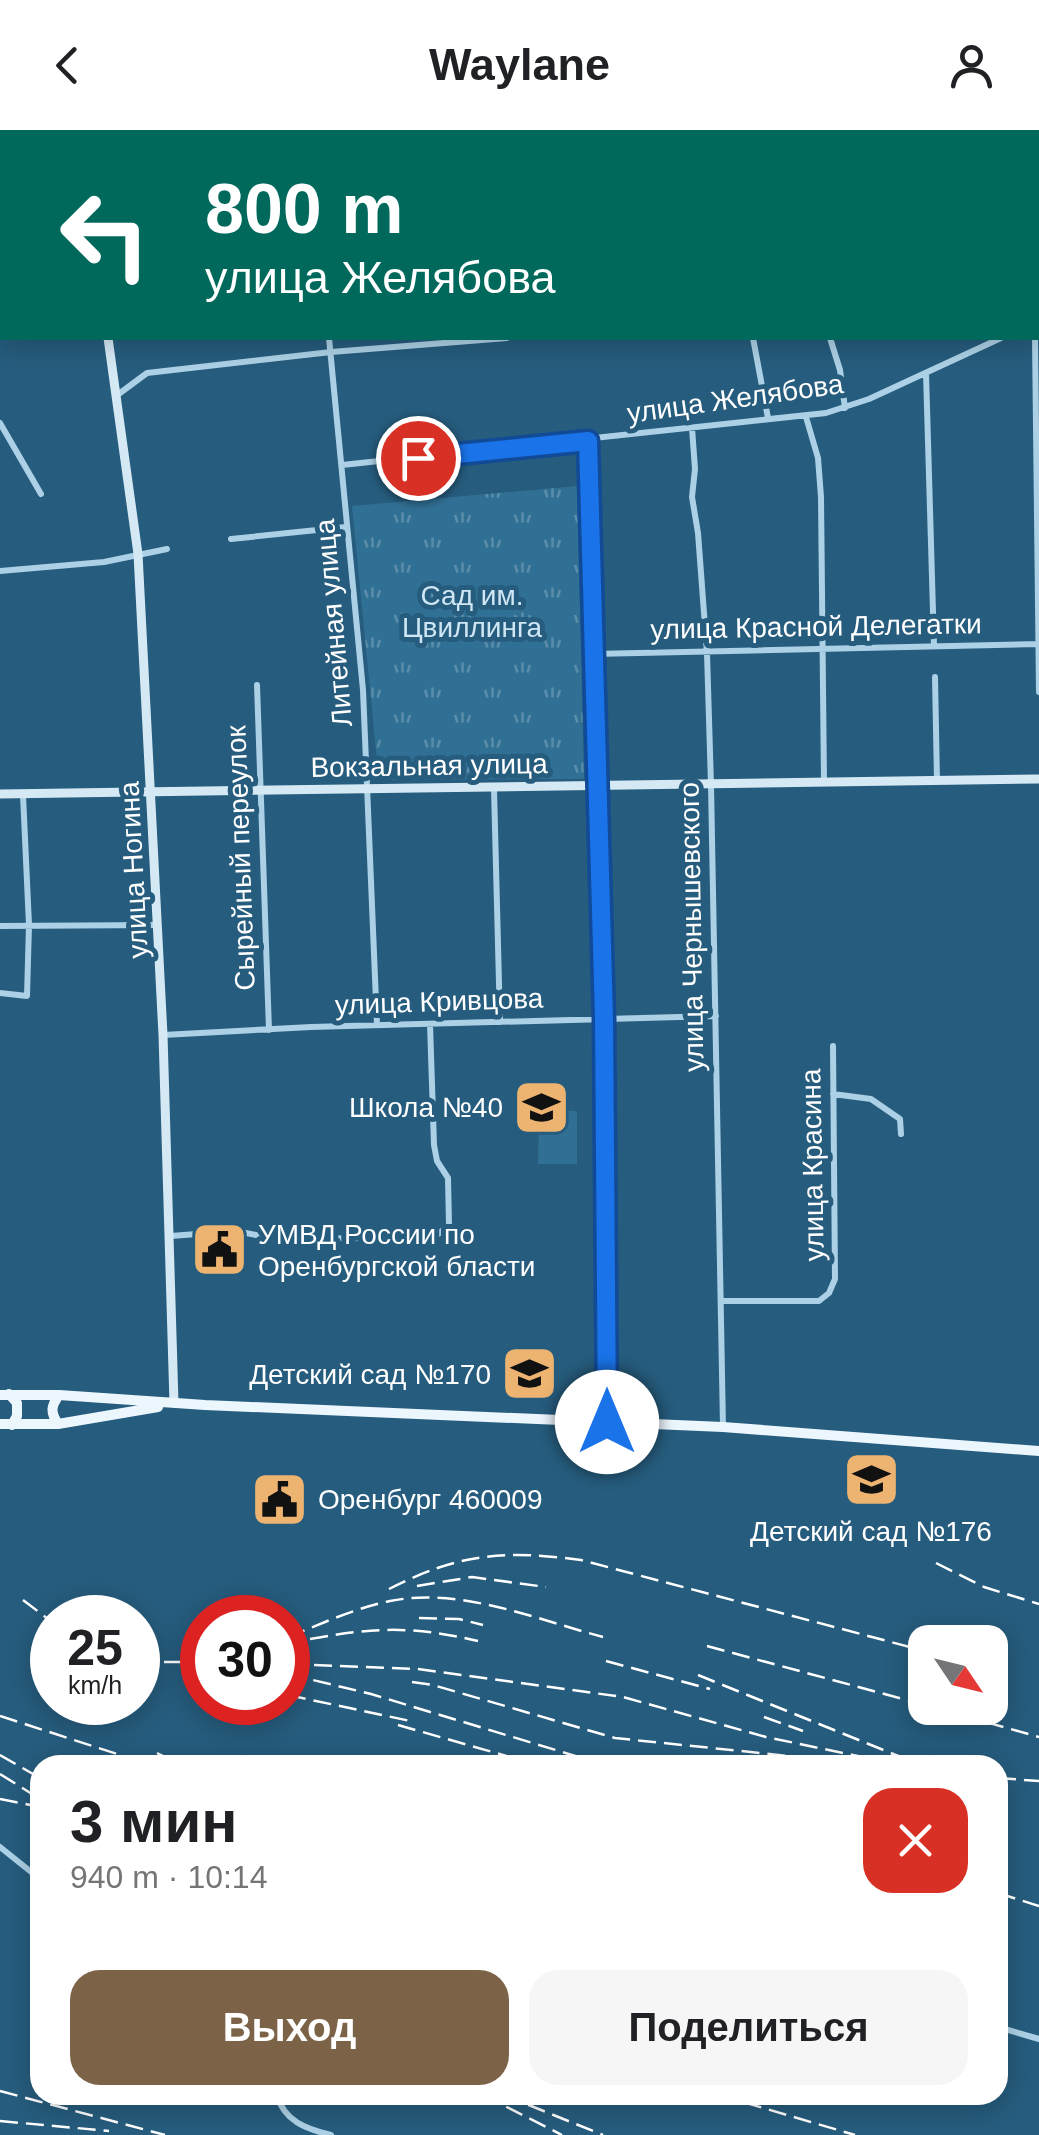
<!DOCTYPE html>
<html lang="ru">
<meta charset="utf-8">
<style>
body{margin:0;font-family:Helvetica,sans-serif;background:#f6f6f6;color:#202124;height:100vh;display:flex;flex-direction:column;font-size:38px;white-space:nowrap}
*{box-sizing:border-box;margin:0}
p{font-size:32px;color:#757577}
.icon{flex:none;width:55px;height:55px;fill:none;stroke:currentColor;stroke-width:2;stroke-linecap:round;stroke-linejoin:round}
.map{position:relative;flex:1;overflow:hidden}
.sheet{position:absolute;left:30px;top:1625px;width:978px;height:350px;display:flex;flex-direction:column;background:#fff;border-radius:30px;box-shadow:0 5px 25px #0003}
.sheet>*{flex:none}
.hud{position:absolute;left:0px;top:0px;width:1040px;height:210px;box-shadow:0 5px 25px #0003;background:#00695c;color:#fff;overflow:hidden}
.needle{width:65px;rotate:125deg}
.buttons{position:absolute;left:908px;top:1495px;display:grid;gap:20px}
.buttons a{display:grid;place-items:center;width:100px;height:100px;border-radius:20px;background:#fff;box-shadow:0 5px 25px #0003;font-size:50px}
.speed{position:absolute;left:30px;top:1465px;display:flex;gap:20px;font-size:50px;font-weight:700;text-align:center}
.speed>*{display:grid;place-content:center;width:130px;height:130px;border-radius:50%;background:#fff;box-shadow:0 5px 25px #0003;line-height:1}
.speed small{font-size:25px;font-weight:400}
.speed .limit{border:15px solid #d22;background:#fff;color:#111}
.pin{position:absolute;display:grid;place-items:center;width:85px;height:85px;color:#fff;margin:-42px;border:5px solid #fff;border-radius:50%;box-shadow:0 2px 10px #0007}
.me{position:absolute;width:110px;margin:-55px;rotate:0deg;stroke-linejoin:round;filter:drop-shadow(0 0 8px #0008)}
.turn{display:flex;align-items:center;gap:35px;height:210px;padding:0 40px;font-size:45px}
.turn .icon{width:130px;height:130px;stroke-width:2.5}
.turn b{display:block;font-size:70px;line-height:85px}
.round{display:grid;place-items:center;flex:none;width:105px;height:105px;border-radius:30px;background:#f6f6f6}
.headline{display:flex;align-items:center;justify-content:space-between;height:170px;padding:0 40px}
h1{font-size:60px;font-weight:700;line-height:75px}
.button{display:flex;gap:20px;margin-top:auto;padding:20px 40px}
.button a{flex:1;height:115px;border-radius:30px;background:#7c6347;color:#fff;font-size:40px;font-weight:700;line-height:115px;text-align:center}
.button a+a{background:#f6f6f6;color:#202124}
header{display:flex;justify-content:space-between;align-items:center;height:130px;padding:0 40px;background:#fff;font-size:45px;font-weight:700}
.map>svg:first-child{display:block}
</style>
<header><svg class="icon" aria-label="back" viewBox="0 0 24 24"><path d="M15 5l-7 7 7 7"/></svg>Waylane<svg class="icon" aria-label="person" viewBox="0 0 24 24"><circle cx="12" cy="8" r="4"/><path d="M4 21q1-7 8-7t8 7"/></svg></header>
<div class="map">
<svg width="1039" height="2005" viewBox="0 0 1039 2005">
<defs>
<pattern id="park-tufts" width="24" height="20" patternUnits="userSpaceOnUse" patternTransform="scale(2.5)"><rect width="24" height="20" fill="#317095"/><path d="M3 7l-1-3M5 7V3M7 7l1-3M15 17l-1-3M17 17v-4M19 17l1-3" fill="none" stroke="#5a8daa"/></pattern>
</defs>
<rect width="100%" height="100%" fill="#265c7d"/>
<!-- green -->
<path fill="#317095" d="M539 979 577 981V1034H538Z"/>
<!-- park -->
<path fill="url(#park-tufts)" d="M577 356 584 649 379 650 352 376Z"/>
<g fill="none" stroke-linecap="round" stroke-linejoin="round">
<!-- street -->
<path stroke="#acd0e5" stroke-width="6" d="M267 0V2
M524 0V2
M741 0V2
M1033 0V2
M288 2 322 0
M832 2 835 0
M0 35H2
M0 144H2
M1038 190H1039
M0 201 2 199
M329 208 363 560 377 895
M753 208 768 288
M830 208 840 240 845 278
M1035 208 1039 562
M926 243 934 516
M116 266 147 243 331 222 507 208
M806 287 818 328 821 367 824 652
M0 293 41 364
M692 298 695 339 692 367 698 403 707 523 711 655 723 1297
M588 311 604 888 607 1291
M342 335 826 283 869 269 1001 208
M231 409 346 397
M0 441 104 432 167 419
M593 524 1039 514
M935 547 937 651
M257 555 269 900
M494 659 500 892
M0 796 158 795
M0 863 27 866 29 795 23 665
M163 905 311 897 716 886
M833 964 871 969 900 989 901 1004
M171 1106 236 1101 276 1109 367 1108 437 1105 449 1095 448 1048 437 1031 434 1015 430 894
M722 1171H819L829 1163 835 1149 833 916
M0 1717 40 1749
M998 1897 1039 1909
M277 1965C284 1991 306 1999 331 2005"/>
<!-- secondary -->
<path stroke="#d5e9f5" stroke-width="9" d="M83 0V2
M108 208 138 424 163 905 174 1273
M0 664 1039 649"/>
<!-- primary -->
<path stroke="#ecf6fd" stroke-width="10" d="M9 1264 17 1273V1286L12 1295
M0 1265H59L205 1275 723 1297 1039 1321
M0 1294H58L158 1277
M58 1294C50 1282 51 1276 59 1265"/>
<!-- rail -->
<path stroke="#fff" stroke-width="2.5" stroke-dasharray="18 8" stroke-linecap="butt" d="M936 1433 984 1457 1039 1474
M417 1456 472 1447 546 1457
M389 1459C460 1423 503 1420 581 1430L925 1521
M23 1470 52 1492
M419 1488 459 1489 483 1495
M288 1507C321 1494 355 1478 390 1471 461 1457 535 1489 603 1507
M310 1509C376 1497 413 1496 478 1511
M707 1516 925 1575
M606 1531 710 1559
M138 1532H202
M288 1534 418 1539 623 1567 766 1607 901 1635
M990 1538 996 1540
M288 1544 371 1564 605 1635
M698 1545 918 1634
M412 1552 433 1555 615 1608 808 1628
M288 1565 415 1592
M936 1578 1039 1607
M0 1586 151 1635
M764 1587 803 1601
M398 1595 538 1635
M157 1623 181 1635
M0 1625 40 1648
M0 1644 40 1669
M998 1648 1039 1651
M0 1669 40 1677
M998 1763 1039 1776
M0 1961 165 2005
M483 1965 562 2005
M504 1965 603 2005
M719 1965 855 2005
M0 1991 109 2001"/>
</g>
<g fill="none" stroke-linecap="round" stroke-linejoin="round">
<defs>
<path id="route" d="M418 328 588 311 604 888 607 1292"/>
</defs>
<!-- route casing -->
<use href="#route" stroke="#114b97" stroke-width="25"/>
<!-- route -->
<use href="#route" stroke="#1a73e8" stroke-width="18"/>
</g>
<!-- icons -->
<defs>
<symbol id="school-square" viewBox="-11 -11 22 22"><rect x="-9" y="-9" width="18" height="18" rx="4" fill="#edb371" stroke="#265c7d"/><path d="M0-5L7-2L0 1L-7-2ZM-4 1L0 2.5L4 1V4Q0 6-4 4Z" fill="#111"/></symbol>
<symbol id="civic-square" viewBox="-11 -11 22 22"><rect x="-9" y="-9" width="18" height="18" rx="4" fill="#edb371" stroke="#265c7d"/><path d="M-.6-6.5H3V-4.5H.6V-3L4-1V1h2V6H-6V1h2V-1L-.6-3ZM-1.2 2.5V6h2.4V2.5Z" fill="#111"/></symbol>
</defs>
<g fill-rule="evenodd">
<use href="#school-square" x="510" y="946" width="63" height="63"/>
<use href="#civic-square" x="188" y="1088" width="63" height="63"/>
<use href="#school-square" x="498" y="1212" width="63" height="63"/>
<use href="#school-square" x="840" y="1318" width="63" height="63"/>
<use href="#civic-square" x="248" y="1338" width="63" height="63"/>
</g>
<g text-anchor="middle" stroke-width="10" stroke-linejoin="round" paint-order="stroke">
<!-- street labels -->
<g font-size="28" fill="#fff" stroke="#265c7d">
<text transform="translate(735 268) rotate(-8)" y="10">улица Желябова</text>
<text transform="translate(333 493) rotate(-95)" y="10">Литейная улица</text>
<text transform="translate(816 496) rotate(-1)" y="10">улица Красной Делегатки</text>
<text transform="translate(429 635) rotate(-1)" y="10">Вокзальная улица</text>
<text transform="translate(240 728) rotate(-92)" y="10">Сырейный переулок</text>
<text transform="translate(133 740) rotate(-93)" y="10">улица Ногина</text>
<text transform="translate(691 797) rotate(-91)" y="10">улица Чернышевского</text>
<text transform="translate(439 871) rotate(-2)" y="10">улица Кривцова</text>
<text transform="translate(812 1035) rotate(-91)" y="10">улица Красина</text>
</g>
<!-- park labels -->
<g font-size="28" fill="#cfe6f4" stroke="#265c7d">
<text x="472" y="475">Сад им.<tspan x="472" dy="32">Цвиллинга</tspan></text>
</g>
<!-- poi labels -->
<g font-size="28" fill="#fff" stroke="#265c7d" text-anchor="end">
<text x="503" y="987">Школа №40</text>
<text x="258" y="1114" text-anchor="start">УМВД России по<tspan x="258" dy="32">Оренбургской бласти</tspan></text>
<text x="491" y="1254">Детский сад №170</text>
<text x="318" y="1379" text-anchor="start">Оренбург 460009</text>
<text x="871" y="1411" text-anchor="middle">Детский сад №176</text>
</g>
</g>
</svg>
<div class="buttons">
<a><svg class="needle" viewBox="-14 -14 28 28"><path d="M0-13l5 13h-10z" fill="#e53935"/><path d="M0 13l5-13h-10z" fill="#757577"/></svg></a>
</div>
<div class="speed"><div>25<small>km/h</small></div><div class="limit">30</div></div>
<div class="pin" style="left:418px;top:328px;background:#d93025"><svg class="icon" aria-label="arrive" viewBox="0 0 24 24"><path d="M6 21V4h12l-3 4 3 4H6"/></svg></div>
<svg class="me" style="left:607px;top:1292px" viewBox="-20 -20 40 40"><circle r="19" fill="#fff"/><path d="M0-13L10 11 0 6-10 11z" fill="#1a73e8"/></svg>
<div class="hud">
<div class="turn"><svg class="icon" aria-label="left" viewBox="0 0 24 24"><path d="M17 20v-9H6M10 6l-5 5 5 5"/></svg><div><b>800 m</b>улица Желябова</div></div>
</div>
<section class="sheet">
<div class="headline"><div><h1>3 мин</h1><p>940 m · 10:14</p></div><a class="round" style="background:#d93025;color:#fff"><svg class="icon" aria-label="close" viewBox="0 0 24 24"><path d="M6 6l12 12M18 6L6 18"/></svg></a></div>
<div class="button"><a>Выход</a><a>Поделиться</a></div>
</section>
</div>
